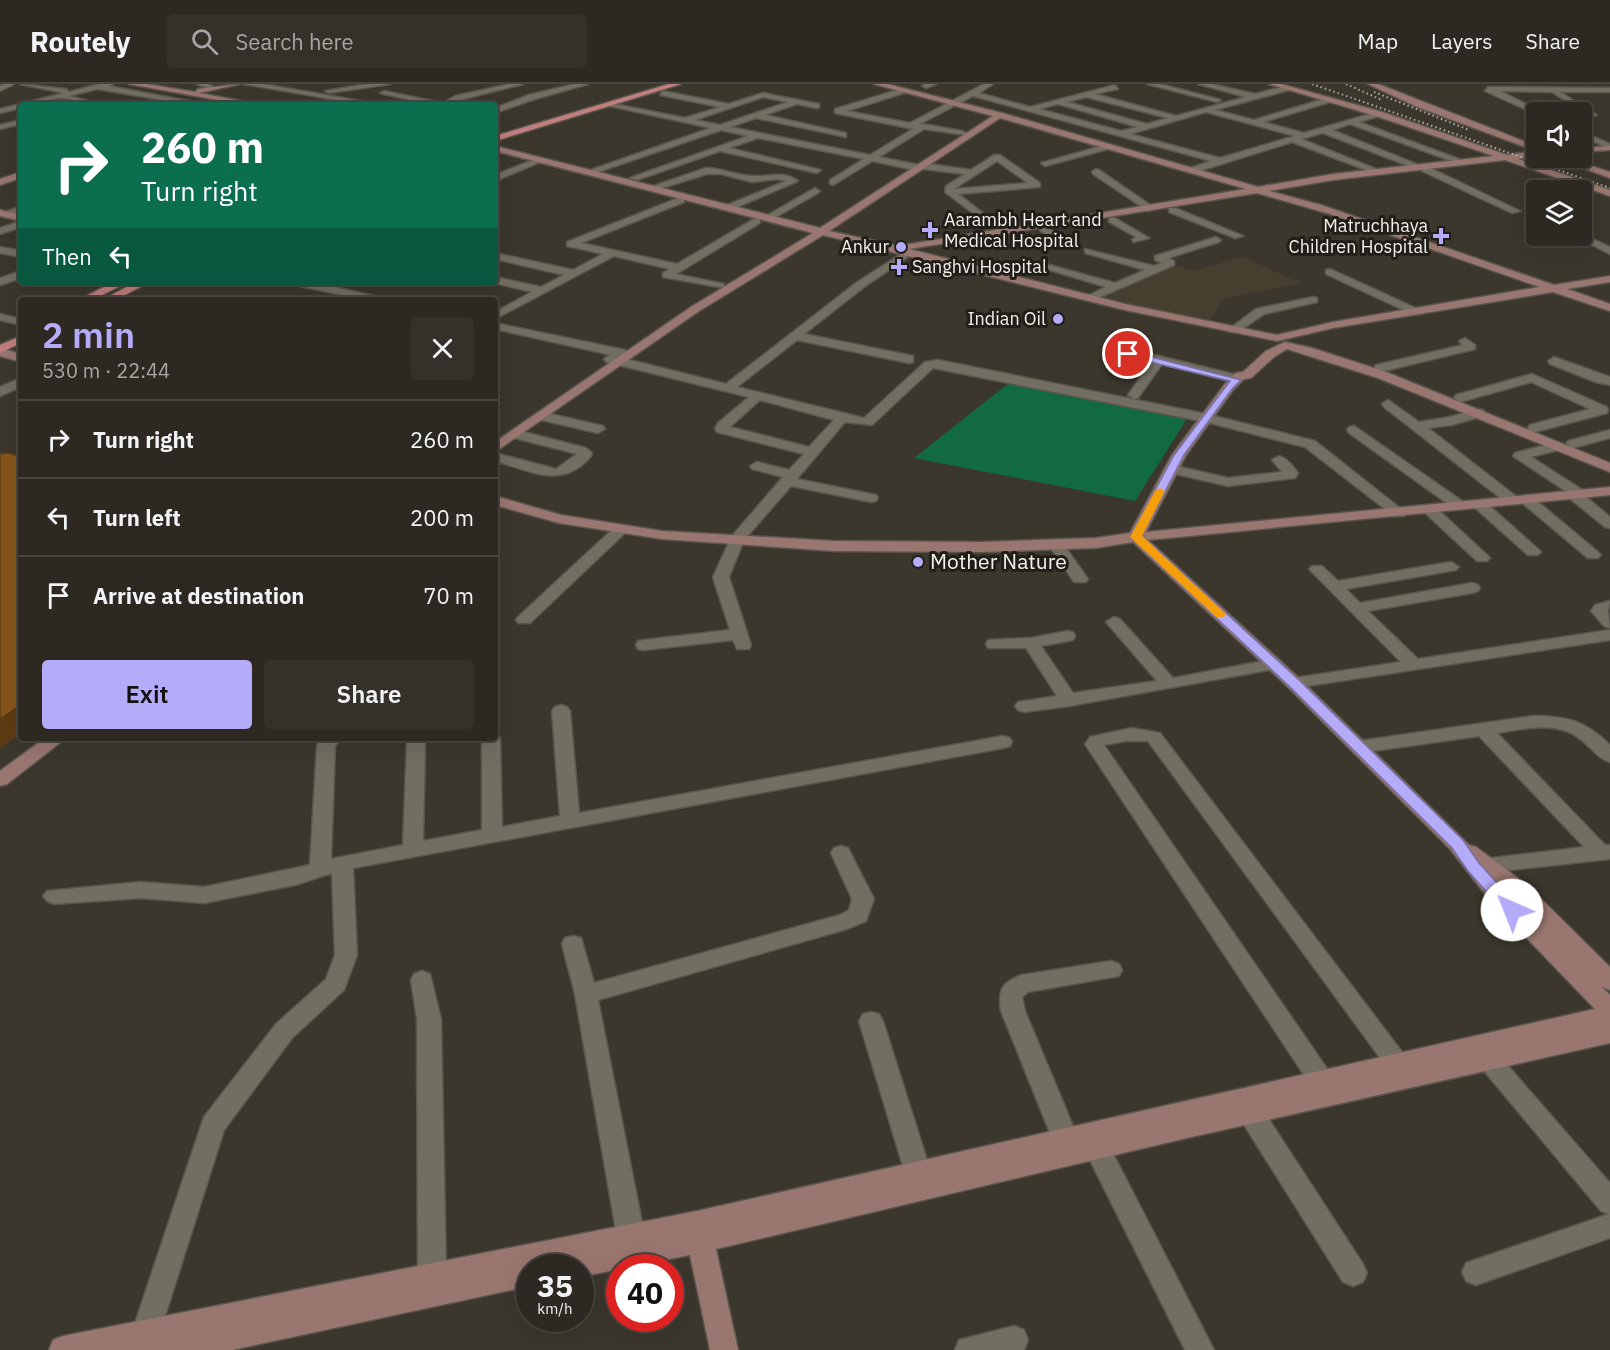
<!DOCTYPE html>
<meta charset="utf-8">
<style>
body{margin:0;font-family:"IBM Plex Sans",sans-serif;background:#35312a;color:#f1f3f6;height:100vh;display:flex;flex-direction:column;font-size:22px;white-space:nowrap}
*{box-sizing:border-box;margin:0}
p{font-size:20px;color:#a7a6a5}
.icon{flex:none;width:33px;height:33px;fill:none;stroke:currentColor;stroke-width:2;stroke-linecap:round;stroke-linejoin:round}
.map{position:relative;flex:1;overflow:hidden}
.details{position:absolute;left:18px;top:213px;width:480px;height:444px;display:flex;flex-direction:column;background:#2d2922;border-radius:6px;box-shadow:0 6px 24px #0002,0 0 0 2px #484540}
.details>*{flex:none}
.top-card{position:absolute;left:18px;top:18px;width:480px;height:183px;border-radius:6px;box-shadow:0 6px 24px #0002,0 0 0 2px #484540;background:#0b6e4f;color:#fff;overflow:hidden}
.tools{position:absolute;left:1526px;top:18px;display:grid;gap:12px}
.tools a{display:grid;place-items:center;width:66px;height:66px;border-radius:6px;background:#2d2922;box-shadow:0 6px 24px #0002,0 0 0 2px #484540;font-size:30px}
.speed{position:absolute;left:516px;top:1170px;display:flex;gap:12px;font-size:30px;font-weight:700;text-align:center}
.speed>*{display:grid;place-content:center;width:78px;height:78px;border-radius:50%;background:#2d2922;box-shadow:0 6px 24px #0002,0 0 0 2px #484540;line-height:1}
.speed small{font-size:15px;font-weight:400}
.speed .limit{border:9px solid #d22;background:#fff;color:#111}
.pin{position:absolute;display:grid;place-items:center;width:51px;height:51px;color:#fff;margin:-26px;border:3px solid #fff;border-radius:50%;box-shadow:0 2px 6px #0007}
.me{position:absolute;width:66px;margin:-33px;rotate:316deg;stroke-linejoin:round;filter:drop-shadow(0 0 4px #0008)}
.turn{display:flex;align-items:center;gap:21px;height:126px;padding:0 24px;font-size:27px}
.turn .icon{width:78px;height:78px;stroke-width:2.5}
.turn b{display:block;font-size:42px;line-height:51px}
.then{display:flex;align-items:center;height:57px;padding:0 24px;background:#0003;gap:12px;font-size:22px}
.round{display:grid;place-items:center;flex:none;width:63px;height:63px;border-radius:6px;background:#35312a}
.head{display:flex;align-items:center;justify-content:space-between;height:102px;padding:0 24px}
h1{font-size:36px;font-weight:600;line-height:45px;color:#b5acf9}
.action{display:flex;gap:12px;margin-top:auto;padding:12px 24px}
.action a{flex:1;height:69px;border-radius:6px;background:#b5acf9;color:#111;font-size:24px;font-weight:600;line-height:69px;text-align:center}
.action a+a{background:#35312a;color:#f1f3f6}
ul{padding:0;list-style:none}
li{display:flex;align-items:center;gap:18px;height:78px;padding:0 24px;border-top:2px solid #484540}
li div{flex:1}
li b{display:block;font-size:22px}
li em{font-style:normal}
header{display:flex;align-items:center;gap:36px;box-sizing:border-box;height:84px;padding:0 30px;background:#2d2922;border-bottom:2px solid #484540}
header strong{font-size:28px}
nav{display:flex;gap:33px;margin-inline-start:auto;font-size:21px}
.search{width:420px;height:54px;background:#35312a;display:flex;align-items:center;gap:15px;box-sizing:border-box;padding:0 21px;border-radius:6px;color:#a7a6a5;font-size:22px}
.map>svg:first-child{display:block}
</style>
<header>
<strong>Routely</strong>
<div class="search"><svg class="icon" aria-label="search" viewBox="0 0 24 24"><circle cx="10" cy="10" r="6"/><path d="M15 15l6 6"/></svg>Search here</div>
<nav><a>Map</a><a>Layers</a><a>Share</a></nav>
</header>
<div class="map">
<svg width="1610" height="1266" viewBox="0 0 1610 1266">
<rect width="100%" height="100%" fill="#3c372d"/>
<!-- built -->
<path fill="#463e2e" d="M1242 173 1302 199 1222 215 1209 239 1099 214 1175 181 1193 187Z"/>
<!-- green -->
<path fill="#126a40" d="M1009 299 1190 330 1135 417 914 374Z"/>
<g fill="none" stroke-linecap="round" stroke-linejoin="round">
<defs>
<path id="street" d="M4 0H14L0 7V2Z
M20 0 66 5 69 8 100 0H113L108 2 210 21H192L97 5 69 12 103 21C88 21 73 14 59 14 47 15 34 21 21 21V24L0 29V25L64 9Z
M197 0H208L216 4 212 6Z
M244 0H262L384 21H366Z
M368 0H390L329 9 325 7Z
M510 0H523L460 16 450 21H432L380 9 384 7 443 19 455 12Z
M575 0H588L535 15 495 29V24L529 11Z
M925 0H936L926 4 922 2Z
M984 0H993L979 9 1030 23 1115 1 1118 5 1095 10 1176 32 1246 13 1198 0H1211L1255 10 1286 2 1289 6 1215 26 1254 36 1327 14H1330V18L1263 38 1304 49 1377 28 1381 30 1380 32 1359 38 1464 77 1457 79 1350 40 1332 46 1421 82 1414 84 1323 49 1301 55 1381 87 1374 89 1292 58 1193 89 1189 86 1190 84 1211 77 973 12 918 41 923 40 962 47 966 49 965 51 924 45 879 73 919 81 923 79 971 86 994 71H1000L1040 99V103L958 110 1005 146 1007 148 1002 151 945 108 946 102 965 90 923 85 919 87 872 77 833 101 830 100V96L864 75 758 54 729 64 821 86 817 89 720 67 637 96 630 94 748 52 721 46 592 90 585 88 711 44 605 21 609 19 685 34 720 23 660 11 663 7 729 20 763 9 819 20V24H816L797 20 765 31 846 49V53L756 34 730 43 870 71 913 45 835 29V25L904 4 907 8 847 27 910 39ZM763 13 788 18 720 41 695 36ZM1086 13 1168 34 1147 40 1067 18ZM1058 20 1138 43 1121 47 1039 25ZM1206 28 1295 52 1220 74 1130 50ZM997 77 1028 99 954 105Z
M1147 0H1160L1221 16 1217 18Z
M1488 3 1610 4V8H1560L1597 31 1581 34V30L1585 29 1552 8 1500 7 1542 28 1536 30 1485 7Z
M21 36V40L0 45V41Z
M1581 47 1610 60V65L1581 52Z
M1109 60 1113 62 1112 64 1045 82 1041 79Z
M533 76 540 78 495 97V91Z
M1422 83H1428L1520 127 1512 129 1422 87Z
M706 84C722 84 737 92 753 92 770 93 783 86 798 97L728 127 723 124 725 122 786 97 778 95 752 98 721 90H707L652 107 648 104Z
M1096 85 1099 86 1156 125 1148 127 1093 90 1092 88Z
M815 104 820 107 818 109 769 137 761 135Z
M681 113 684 114V118L581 159 677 180 754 135H760V139L676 190 724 200V204L663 193V189L670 185 614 172 495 235V228L532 208 491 198H495V193L541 203 564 191 495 175V169L573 186 603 170 567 162V158Z
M21 122V128L6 133 1 130Z
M1169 124H1175L1243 152 1235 154 1169 128Z
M1109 134H1115L1149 154 1134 158 1132 156 1136 153 1109 138Z
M21 137V143L0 150V144Z
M1045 143 1076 159 1077 161 1068 163 1042 148 1040 146Z
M1581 150 1610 163V170L1574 152H1581Z
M1216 153 1221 156 1219 158 1168 174 1174 177V181L1091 217 1087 216V212L1106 203 1030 180 1035 177 1115 199 1145 186 1085 169V165L1154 182 1162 179 1155 176V172Z
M0 163 21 167V173L0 169Z
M904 168 908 169V173L864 203 804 250 913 272V278L909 279 797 256 737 303 864 334 925 278 938 276 1206 330 1315 357 1406 429 1404 432H1394L1305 363 1206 338 933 284 872 341 845 338 797 395 876 411 878 414 876 417 871 418 791 402 744 456 729 493 751 561 749 565H737L733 556 644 566 638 565 636 561 638 557 644 556 730 546 713 493 732 452 783 393 752 385 750 382 757 378 789 386 804 370 717 348 715 345 718 339 749 313 606 278 604 275 610 271 726 300 856 199ZM760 316 834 336 809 363 730 343Z
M1330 185 1420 226 1422 228 1420 230H1412L1326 190V186Z
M21 187V194L0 201V194Z
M291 198H311L379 213 384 216H364L296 201Z
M1313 213 1317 214V218L1264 230 1238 248H1230L1228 246 1256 225Z
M0 230 21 235V241L0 236Z
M495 239 625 266 631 270 625 274 495 245Z
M1465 254 1475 261V265L1380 288 1374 284 1376 281 1463 261 1459 257Z
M1108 263 1159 272 1241 292 1243 295 1237 299 1162 280 1138 314 1134 315 1128 311 1151 278 1104 269V265Z
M1554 273 1610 293V301L1596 298 1550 280 1548 277Z
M1532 290 1607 323 1608 326 1607 329 1535 348 1530 347 1528 344 1530 341 1590 325 1531 298 1460 318 1454 314 1456 311Z
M21 294V303L0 312V303Z
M1388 316 1419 338 1450 333 1478 325 1483 326 1484 329 1483 332 1452 341 1428 344 1518 414 1520 417 1518 420H1508L1384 323 1382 320Z
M542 328 603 342 605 345 598 349 537 335 536 332 537 329Z
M1354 342 1465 419 1467 422 1465 425H1455L1349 349 1347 346 1349 343Z
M516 346 586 364 592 369 591 372C563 406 531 387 495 377V369L556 385 577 370 511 353 509 350Z
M1610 346V354L1573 364 1566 360 1568 357Z
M1557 358 1564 362 1562 365 1531 373 1584 407 1585 412 1610 433V444L1605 443 1568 413 1567 408 1513 372 1515 369Z
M1279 372C1287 374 1293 382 1298 389L1295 394 1228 402 1167 388 1165 385 1172 381 1228 394 1282 388 1272 376Z
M1526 411 1531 412 1598 468 1601 471 1598 474H1588L1521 418 1519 415 1521 412Z
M1479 416 1484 417 1538 465 1541 468 1538 471H1528L1474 423 1472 420Z
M1429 421 1434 422 1487 471 1490 474 1487 477H1477L1424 428 1422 425Z
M621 441 628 445 626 448 530 539H518L516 536 518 533 616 442Z
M1056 455 1061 457 1088 495 1086 498H1074L1072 495 1048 460Z
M1451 478 1459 483 1456 486 1346 505 1360 519 1472 499 1478 501 1480 504 1478 507 1472 509 1368 527 1418 575 1610 546V556L1294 604 1288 603 1285 599 1288 595 1294 594 1401 578 1312 488 1309 485 1312 482H1322L1338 497Z
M1610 517 1608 527 1610 544 1604 542 1591 527 1595 521Z
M1114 533 1120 535 1173 594 1274 575 1280 576 1283 580 1280 584 1274 585 1069 622 1024 628 1018 626 1015 622 1018 618 1057 612 1026 564H988L986 560 988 556 1031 554 1067 547 1073 548 1075 552 1073 556 1041 562 1073 609 1157 597 1106 538Z
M561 621 567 623 570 627 579 729 1003 652 1010 654 1012 658 1010 662 1003 664 353 784 357 871 344 906 292 954 224 1046 160 1248 156 1258 146 1262 136 1258 132 1248 204 1033 276 940 326 895 335 871 332 789 295 801 204 819 141 814 54 820 47 817 43 812 47 807 141 798 204 803 310 781 317 662 320 654H342L335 662 331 775 403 761 407 659 412 654 423 655 425 659 423 757 482 746V654H495V649L500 654 502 743 560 732 552 627 555 623Z
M1533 632C1568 632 1585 637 1610 661V678C1598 675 1590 662 1580 655 1557 636 1524 645 1497 649L1605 761H1610V775L1475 790 1468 788 1465 783 1468 778 1475 776 1584 763 1479 652 1359 669 1352 667 1350 663 1352 659 1359 657Z
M1132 644 1160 649 1405 972 1409 979 1405 986 1397 989 1389 986 1148 657H1126L1104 661 1330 989 1333 996 1330 1003 1321 1006 1312 1003 1085 660 1090 653Z
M841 762 848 764 874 815 866 837 847 845 598 916 647 1164 643 1173 633 1177 623 1173 619 1164 575 910 562 860 565 854 573 852 581 854 594 899 840 831 849 826 852 815 831 769 834 764Z
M1111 877 1119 880 1122 886 1119 892 1028 908 1022 913 1025 927 1078 1054 1074 1062 1065 1065 1056 1062 1052 1054 1001 927C998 907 1001 898 1022 891Z
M422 887 430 890 441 935 446 1190 442 1199 432 1203 422 1199 418 1190 417 935 411 896 414 890Z
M871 928 879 930 883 937 931 1089 927 1097 918 1101 909 1097 905 1089 859 937 863 930Z
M1488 965 1496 968 1610 1099V1154L1476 1201 1466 1197 1462 1188 1466 1179 1609 1130 1601 1127 1480 982 1476 975 1480 968Z
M1250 1017 1259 1020 1363 1180 1367 1189 1363 1198 1353 1202 1343 1198 1241 1036 1238 1028 1241 1020Z
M1097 1053 1106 1056 1214 1266H1185L1084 1064 1088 1056Z
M1014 1242 1024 1246 1028 1256 1024 1266H955L959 1256Z"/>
<path id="secondary" d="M129 0H146L195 8 198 5 240 0 199 9 262 21H245Z
M874 0H887L1002 29 1258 103 1333 90 1494 72 1376 32 1269 0H1281L1382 28 1507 71 1536 67 1415 22 1368 0H1378L1536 62V73L1518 75 1610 106V112L1505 76 1333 96 1269 107 1321 121 1554 201 1610 192V198L1567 205 1610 220V227L1553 208 1333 244 1277 257 1125 226 823 151 699 227 495 368V358L691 223 813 149 495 67V62L820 144 993 32ZM1000 34 1246 105 898 162 829 147ZM1257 109 1330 130 1540 203 1333 238 1277 251 1125 220 909 165Z
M1610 62V66L1581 68V64Z
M1556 74H1567L1610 88V94Z
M21 88V94L0 101V95Z
M0 126 21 131V137L0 132Z
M1285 258 1312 264 1386 288 1610 379V388L1378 294 1287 265 1274 273 1251 294 1244 295 1233 306 1186 371 1146 448 1610 403V411L1148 456 1300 595 1469 761 1476 763 1526 800 1610 883V906L1602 903 1503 804 1610 911V959L1187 1054 716 1165 738 1266H710L690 1171 580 1193V1184H530V1202L232 1266H49L53 1256 63 1252 697 1127 1595 925 1489 815 1450 765 1288 603 1133 458 1096 464 983 468 834 467 662 455 559 439 495 421V412L561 431 662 447 834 457 983 458 1096 454 1130 449 1172 371 1225 300 1236 289 1243 288 1266 267Z
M0 264 21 270V278L0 272Z
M45 654H66L7 700 0 702V687Z"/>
<path id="primary" d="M669 0H681L495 57V52Z
M114 198H128L92 216H78Z
M136 198H150L115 216 106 214Z
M21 252V259L0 269V261Z"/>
</defs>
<!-- street casing -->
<use href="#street" stroke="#59554c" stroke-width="3"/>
<!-- secondary casing -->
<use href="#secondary" stroke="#59554c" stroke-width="3"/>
<!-- primary casing -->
<use href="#primary" stroke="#59554c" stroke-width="3"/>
<!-- street -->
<use href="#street" fill="#736e62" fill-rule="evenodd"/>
<!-- secondary -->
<use href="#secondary" fill="#9a7670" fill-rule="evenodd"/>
<!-- primary -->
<use href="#primary" fill="#c27e7e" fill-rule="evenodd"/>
<!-- rail -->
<path stroke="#b0aca4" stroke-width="2" stroke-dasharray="1.5 3" stroke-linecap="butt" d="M1312 0 1610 104
M1346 0 1382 16
M1374 8 1469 46"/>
</g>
<!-- shaded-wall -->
<path fill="#5e3c14" d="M21 621V649L0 664V635Z"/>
<!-- building -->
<path fill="#87551c" stroke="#5e3c14" stroke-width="1.5" d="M9 369 21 373V621L0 635V370Z"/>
<!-- route -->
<path fill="#b5acf9" stroke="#7670a2" stroke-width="1.5" d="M1128 267 1241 296 1232 305 1184 371 1142 452 1299 596 1463 756 1479 779 1518 822 1521 826 1518 831H1507L1468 787 1452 764 1289 602 1132 455 1130 453 1174 371 1230 297 1125 272 1124 270Z"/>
<!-- slow -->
<path fill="#f59e0b" d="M1160 404 1165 407 1142 452 1224 528 1226 530 1224 533H1216L1130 453 1155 407Z"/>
<!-- markers -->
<g fill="#b5acf9" stroke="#211e1a" stroke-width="2">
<path d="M927 137h6v6h6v6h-6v6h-6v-6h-6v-6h6z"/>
<path d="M1438 143h6v6h6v6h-6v6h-6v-6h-6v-6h6z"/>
<circle cx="901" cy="163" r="6"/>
<path d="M896 174h6v6h6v6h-6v6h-6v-6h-6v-6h6z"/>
<circle cx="1058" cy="235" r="6"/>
<circle cx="918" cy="478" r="6"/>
</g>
<g text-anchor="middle" stroke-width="6" stroke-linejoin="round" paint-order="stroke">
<!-- far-poi labels -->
<g font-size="18" fill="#f4f1ea" stroke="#211e1a" text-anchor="end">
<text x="944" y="142" text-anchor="start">Aarambh Heart and<tspan x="944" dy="21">Medical Hospital</tspan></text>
<text x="1428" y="148">Matruchhaya<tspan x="1428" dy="21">Children Hospital</tspan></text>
<text x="889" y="169">Ankur</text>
<text x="912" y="189" text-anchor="start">Sanghvi Hospital</text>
<text x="1046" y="241">Indian Oil</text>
</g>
<!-- poi labels -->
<g font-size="21" fill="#f4f1ea" stroke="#211e1a" text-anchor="start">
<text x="930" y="485">Mother Nature</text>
</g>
</g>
</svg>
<div class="tools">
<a><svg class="icon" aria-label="sound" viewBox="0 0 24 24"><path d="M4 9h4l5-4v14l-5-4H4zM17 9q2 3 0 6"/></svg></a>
<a><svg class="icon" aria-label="layers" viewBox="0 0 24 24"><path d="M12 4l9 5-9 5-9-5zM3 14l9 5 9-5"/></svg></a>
</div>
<div class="speed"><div>35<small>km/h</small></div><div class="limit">40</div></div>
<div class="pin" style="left:1128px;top:270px;background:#d93025"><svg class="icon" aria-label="arrive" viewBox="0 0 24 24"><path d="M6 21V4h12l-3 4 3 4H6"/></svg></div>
<svg class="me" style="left:1512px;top:826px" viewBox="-20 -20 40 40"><circle r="19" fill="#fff"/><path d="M0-13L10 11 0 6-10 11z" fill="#b5acf9"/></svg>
<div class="top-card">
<div class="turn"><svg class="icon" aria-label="right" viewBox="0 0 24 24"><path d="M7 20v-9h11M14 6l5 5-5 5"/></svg><div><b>260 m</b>Turn right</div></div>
<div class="then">Then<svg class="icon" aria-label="left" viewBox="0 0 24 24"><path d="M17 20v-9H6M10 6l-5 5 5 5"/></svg></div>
</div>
<section class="details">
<div class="head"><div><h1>2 min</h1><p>530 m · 22:44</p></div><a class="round"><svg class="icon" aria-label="close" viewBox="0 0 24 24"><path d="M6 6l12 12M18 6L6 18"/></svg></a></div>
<ul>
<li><svg class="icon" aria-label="right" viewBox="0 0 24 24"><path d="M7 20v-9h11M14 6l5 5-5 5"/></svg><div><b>Turn right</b></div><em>260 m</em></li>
<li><svg class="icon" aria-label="left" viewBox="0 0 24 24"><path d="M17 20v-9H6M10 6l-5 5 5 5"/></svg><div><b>Turn left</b></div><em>200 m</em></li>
<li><svg class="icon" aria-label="arrive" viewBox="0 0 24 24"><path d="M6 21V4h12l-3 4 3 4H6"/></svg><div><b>Arrive at destination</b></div><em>70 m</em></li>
</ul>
<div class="action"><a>Exit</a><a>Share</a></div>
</section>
</div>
